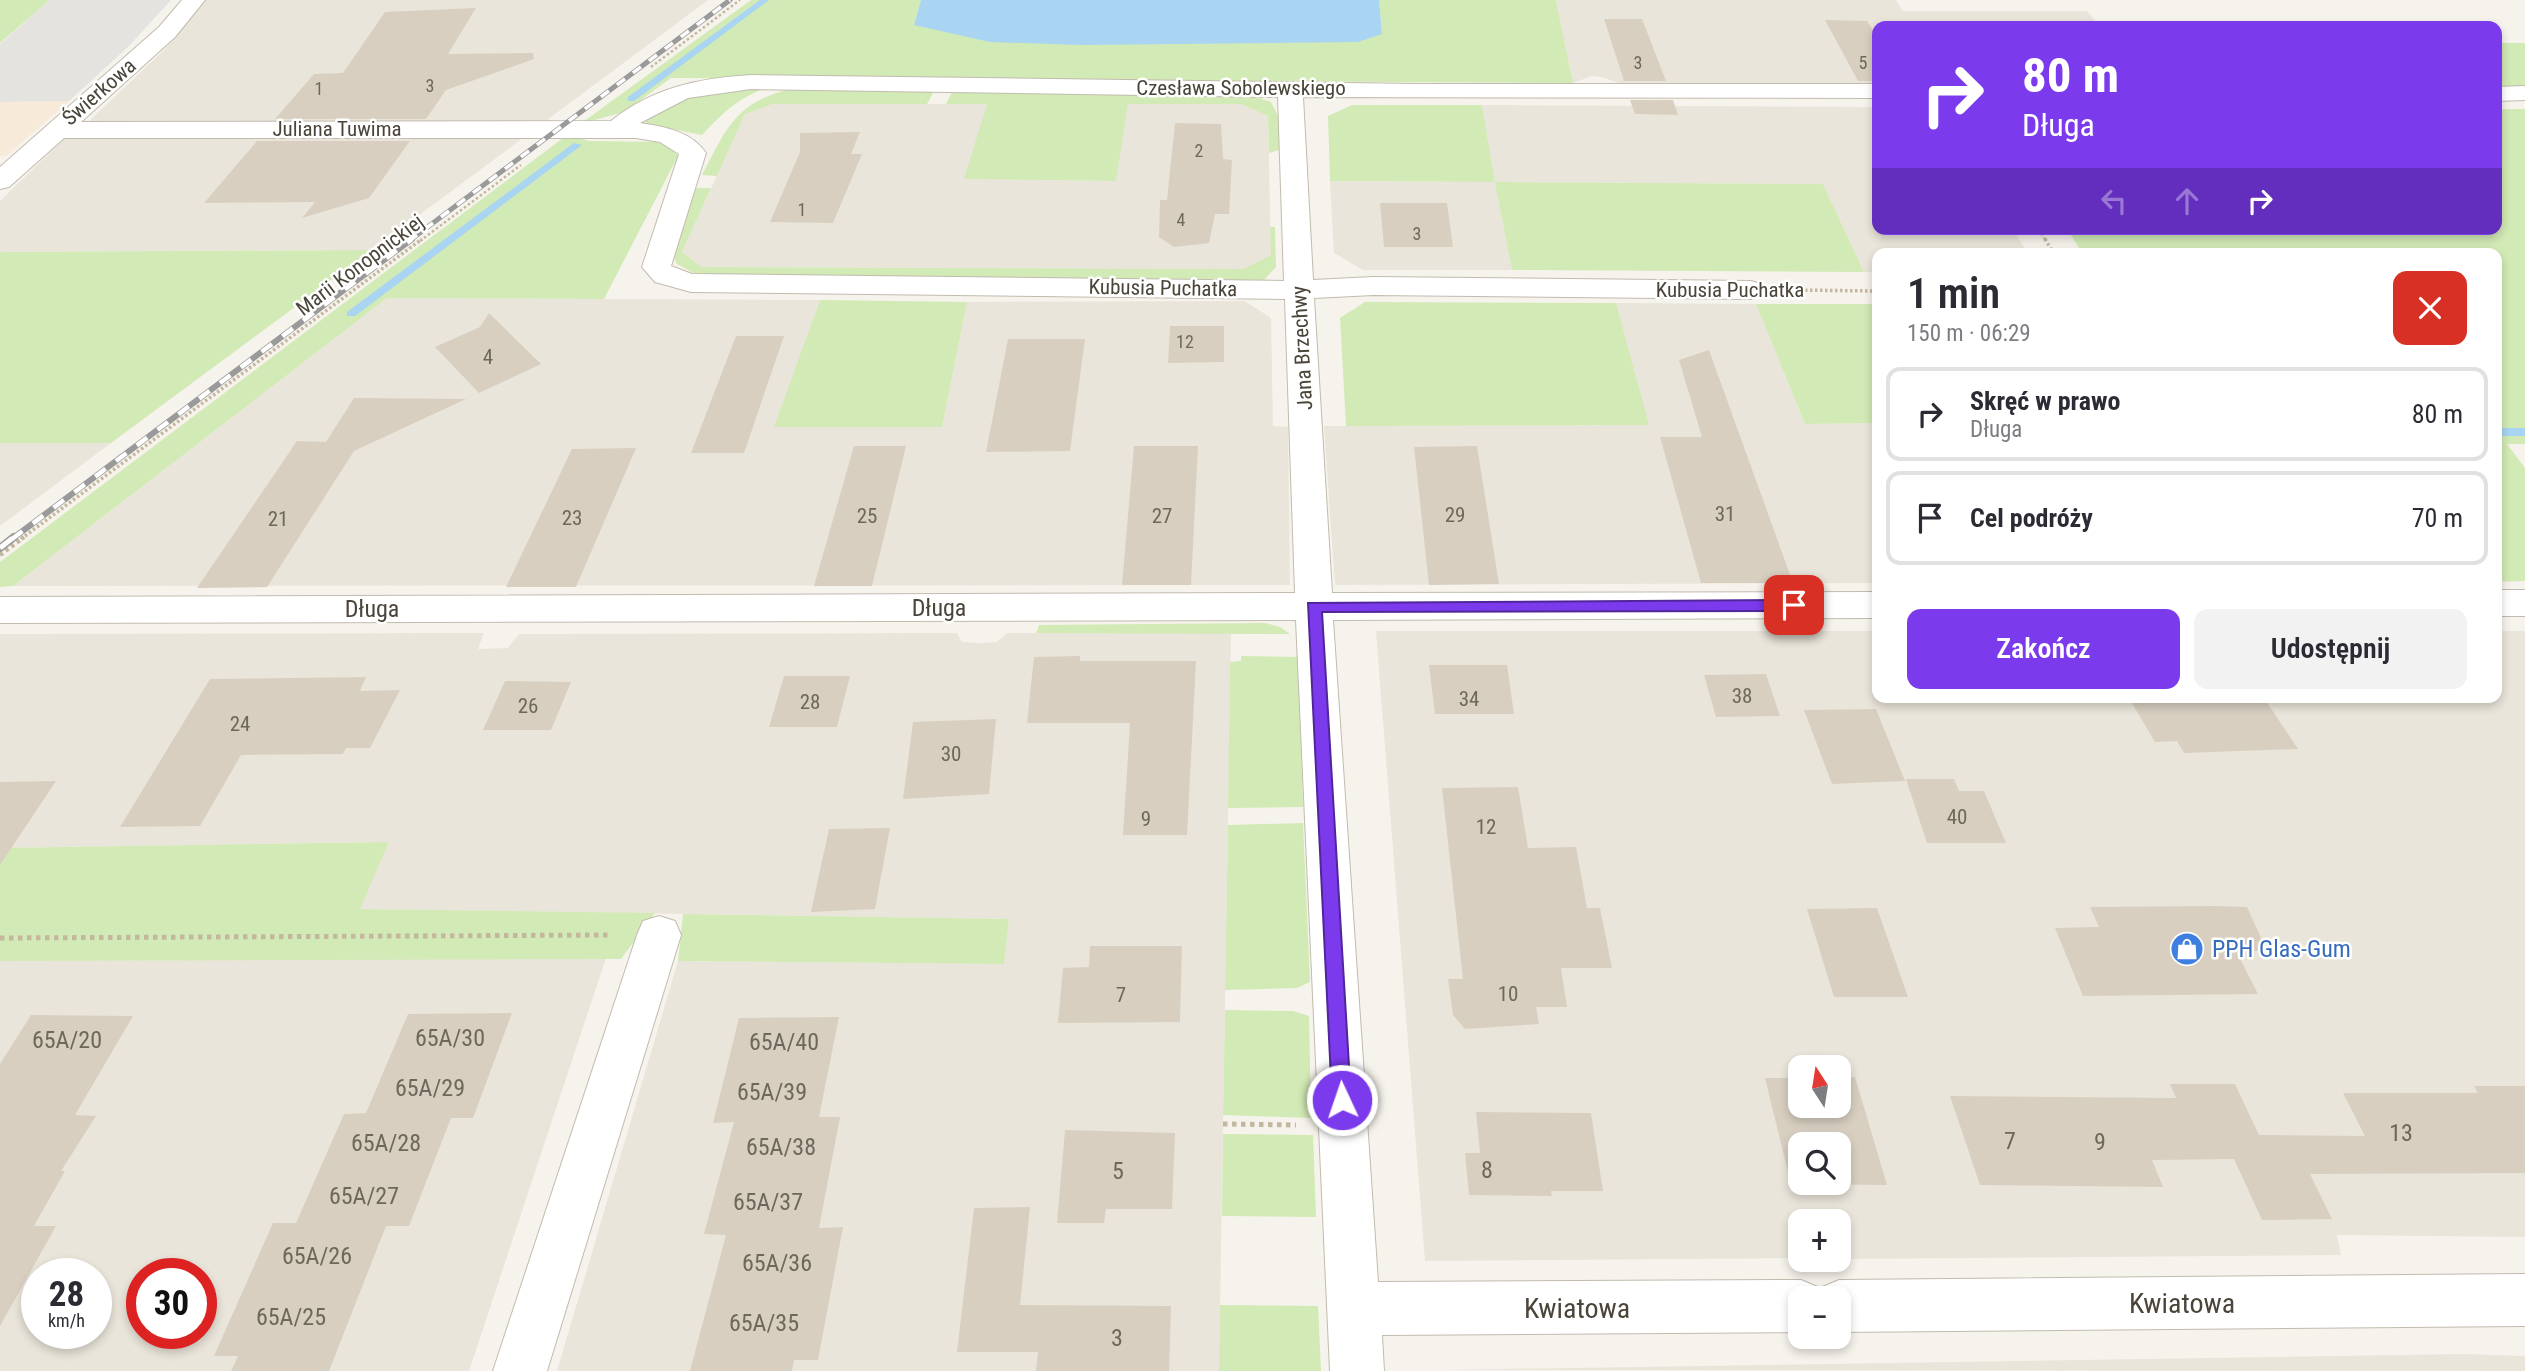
<!DOCTYPE html>
<html lang="pl">
<meta charset="utf-8">
<style>
body{margin:0;font-family:"Roboto Condensed",sans-serif;background:#f2f2f3;color:#2b2b33;height:100vh;display:flex;flex-direction:column;font-size:26px;white-space:nowrap}
*{box-sizing:border-box;margin:0}
p{font-size:23px;color:#7c7c81}
.icon{flex:none;width:38px;height:38px;fill:none;stroke:currentColor;stroke-width:2;stroke-linecap:round;stroke-linejoin:round}
.map{position:relative;flex:1;overflow:hidden}
.details{position:absolute;left:1872px;top:248px;width:630px;height:455px;display:flex;flex-direction:column;background:#fff;border-radius:14px;box-shadow:0 4px 10px #0003}
.details>*{flex:none}
.top-card{position:absolute;left:1872px;top:21px;width:630px;height:214px;border-radius:14px;box-shadow:0 4px 10px #0003;background:#7c3aed;color:#fff;overflow:hidden}
.needle{width:46px;rotate:348deg}
.controls{position:absolute;left:1788px;top:1055px;display:grid;gap:14px}
.controls a{display:grid;place-items:center;width:63px;height:63px;border-radius:14px;background:#fff;box-shadow:0 4px 10px #0003;font-size:35px}
.speed{position:absolute;left:21px;top:1258px;display:flex;gap:14px;font-size:35px;font-weight:700;text-align:center}
.speed>*{display:grid;place-content:center;width:91px;height:91px;border-radius:50%;background:#fff;box-shadow:0 4px 10px #0003;line-height:1}
.speed small{font-size:18px;font-weight:400}
.speed .limit{border:10px solid #d22;background:#fff;color:#111}
.pin{position:absolute;display:grid;place-items:center;width:60px;height:60px;color:#fff;margin:-30px;border-radius:14px;box-shadow:0 4px 10px #0006}
.me{position:absolute;width:77px;margin:-38px;rotate:357deg;stroke-linejoin:round;filter:drop-shadow(0 0 5px #0008)}
.turn{display:flex;align-items:center;gap:24px;height:147px;padding:0 35px;font-size:32px}
.turn .icon{width:91px;height:91px;stroke-width:2.5}
.turn b{display:block;font-size:49px;line-height:60px}
.lanes{display:flex;align-items:center;height:66px;padding:0 35px;background:#0003;justify-content:center;gap:35px;direction:ltr}
.lanes .off{opacity:.35}
.round{display:grid;place-items:center;flex:none;width:74px;height:74px;border-radius:14px;background:#f2f2f3}
.headline{display:flex;align-items:center;justify-content:space-between;height:119px;padding:0 35px}
h1{font-size:42px;font-weight:600;line-height:52px}
.cta{display:flex;gap:14px;margin-top:auto;padding:14px 35px}
.cta a{flex:1;height:80px;border-radius:14px;background:#7c3aed;color:#fff;font-size:28px;font-weight:600;line-height:80px;text-align:center}
.cta a+a{background:#f2f2f3;color:#2b2b33}
ul{padding:0;list-style:none}
li{display:flex;align-items:center;gap:21px;height:94px;margin:0 14px 10px;padding:0 21px;border:4px solid #e1e1e2;border-radius:14px}
li div{flex:1}
li b{display:block;font-size:26px}
li em{font-style:normal}
.map>svg:first-child{display:block}
</style>
<div class="map">
<svg width="2525" height="1371" viewBox="0 0 2525 1371">
<rect width="100%" height="100%" fill="#f6f3ec"/>
<!-- residential -->
<path fill="#eae5da" fill-rule="evenodd" d="M206 0H708L543 123 85 125 165 49Z
M1556 0H1896L1903 11H2087L2099 26H1878V84L1619 83 1602 77 1592 76 1573 83Z
M773 104H987L965 179 1115 181 1127 104H1241L1268 116 1271 255 1243 269 702 267 682 252 745 114Z
M1482 105 1878 107V229H2013L2028 254H1878V272H1864L1823 184 1496 182 1512 270H1363L1334 253 1330 181 1495 182Z
M65 138H523L372 250 0 252V201Z
M387 298 820 300 775 427H942L967 302 1245 301 1271 318 1273 426 1288 427 1290 585 13 586Z
M1616 303 1756 304 1805 424 1878 423V583L1335 585 1324 426 1648 425Z
M0 443H111L0 526Z
M1376 631H1878V698H2497V631H2525V1237L2337 1235 2341 1255 1839 1259V1222H1801V1258L1425 1261ZM1801 1068H1839V1106H1801ZM1801 1144H1839V1183H1801Z
M484 633 478 649 508 648 519 634 957 633 962 642 980 643 997 642 1007 633H1231L1219 1371H557L678 961 1004 964 1009 919 359 909 389 842 0 848V634Z
M606 958 469 1371H0V961ZM37 1274H96V1334H37ZM142 1274H201V1334H142Z
M2464 1354 2525 1356V1371L1436 1370Z"/>
<!-- commercial -->
<path fill="#f7ead8" d="M69 101 6 156H0V102Z"/>
<!-- green -->
<path fill="#d2eab5" d="M0 0H50L0 43Z
M751 0H921L914 25 1382 33 1379 0H1556L1573 83 671 78 624 112 580 124Z
M2497 43H2525V86H2497Z
M800 87 929 88 933 93 927 104H773L745 114 717 176 702 175C729 123 737 100 800 87Z
M767 88C738 97 722 114 702 135L646 124 645 116 649 110 715 89Z
M964 89 1250 95 1271 102 1279 118 1282 149 1269 153 1268 116 1241 104H1128L1116 181 964 179 987 104H946L951 94Z
M1352 105H1482L1495 182 1823 184 1864 272 1512 270 1495 182 1330 181 1328 116Z
M2497 109H2525V444H2507L2525 468V581L2497 582V254H2083L2067 229H2497Z
M567 135 589 141 664 142 678 156 604 299 387 298 13 586 0 587V562Z
M696 188H711L682 252 702 267 1243 269 1271 255 1270 227H1275L1276 267 1264 280 1242 282 695 274 677 264 671 251Z
M372 250 111 443H0V252Z
M820 300 967 302 942 427H774Z
M1365 302 1616 303 1649 425 1346 426 1340 318Z
M1756 304H1878V423L1805 424Z
M1265 623 1280 627 1290 634 1036 633 1039 625Z
M1241 656 1298 657 1303 807 1228 808 1230 662 1241 661Z
M1303 823 1310 982 1297 988 1225 990 1228 825Z
M389 842 360 909 655 913 621 959 0 961V848Z
M683 914 1009 919 1004 964 678 961Z
M1225 1010 1293 1011 1309 1016 1311 1118 1223 1115Z
M1223 1134 1313 1135 1316 1217 1222 1216Z
M1220 1305 1318 1306 1321 1371H1219Z"/>
<!-- parking -->
<path fill="#e5e3e0" d="M50 0H171L128 47 69 101 0 102V44Z"/>
<!-- water -->
<path fill="#a9d4f2" d="M921 0H1379L1382 34 1358 42 1082 45 990 42 914 25Z"/>
<g fill="none" stroke-linecap="round" stroke-linejoin="round">
<!-- stream -->
<path fill="#a9d4f2" fill-rule="evenodd" d="M760 0H769L634 101H628V97Z
M574 143 582 145 355 316H347V312Z
M2497 428H2525V436H2497Z"/>
</g>
<!-- building -->
<path fill="#d8cfc1" fill-rule="evenodd" d="M476 8 448 54 533 53 534 59 446 90 426 119H275L314 74 343 73 385 12Z
M1604 19H1642L1666 81H1624Z
M1825 20 1867 21 1878 38V81H1858Z
M1630 100H1673L1678 115 1635 114Z
M1175 123 1221 124 1223 159 1232 160 1229 214H1215L1209 243 1174 247 1159 237 1160 200H1167Z
M860 132 851 154H862L833 223 770 222 800 152V133Z
M257 141H410L369 198 302 218 315 202 204 203Z
M1380 203H1447L1453 247H1384Z
M489 313 541 364 479 393 435 347 480 327Z
M1170 326H1224V362L1168 363Z
M736 336H784L744 453H691Z
M1008 339H1085L1070 451 986 452Z
M1709 350 1793 583H1701L1660 437H1702L1679 360Z
M354 398 466 399 354 451 267 587 197 588 297 441 326 442Z
M854 446H906L872 586H814Z
M1134 446H1198L1191 585H1122Z
M1477 446 1499 584 1429 585 1414 447Z
M636 448 576 587H506L572 449Z
M1080 656V661H1196L1187 835H1123L1130 723H1027L1034 657Z
M1429 665H1507L1514 714H1435Z
M1766 674 1780 716 1716 717 1704 675Z
M784 676H850L837 727H769Z
M366 677 360 691 400 690 370 748H346L343 754 241 755 200 826 120 827 210 679Z
M505 681 571 682 551 730H483Z
M2129 698H2264L2298 749 2184 753 2177 741 2155 742Z
M1876 709 1905 781 1832 784 1804 710Z
M996 719 989 794 903 799 913 722Z
M1906 779H1954L1959 791H1984L2006 843H1927Z
M56 781 0 865V782Z
M1518 787 1528 848 1576 847 1587 908H1600L1612 968H1561L1567 1007H1536L1539 1024 1465 1029 1453 1015 1448 979H1463L1442 788Z
M890 828 875 909 811 912 829 829Z
M2213 906 2247 907 2267 951H2236L2258 994 2083 996 2055 928 2099 927 2090 907Z
M1877 908 1908 997H1834L1807 909Z
M1090 946H1182L1180 1022 1058 1023 1063 968 1089 967Z
M512 1013 473 1118H451L409 1226H386L329 1371H231L238 1356H214L273 1223H296L344 1114 366 1113 408 1014Z
M31 1015 133 1016 75 1115 96 1116 61 1171H65L34 1226H56L0 1326V1064Z
M839 1017 819 1117H840L819 1228 843 1227 818 1360H794L792 1371H690L726 1235 704 1234 734 1122 713 1123 739 1018Z
M1855 1077 1887 1185 1791 1184 1765 1078H1801V1106H1839V1078ZM1801 1144H1839V1183H1801Z
M2170 1084H2235L2259 1135 2365 1136 2343 1093H2478L2474 1086H2525V1173L2310 1174 2332 1219 2262 1220 2234 1159 2152 1160 2163 1187 1980 1185 1950 1096 2176 1098Z
M1476 1112 1591 1113 1603 1191H1551L1552 1196 1469 1195 1465 1153H1480Z
M1065 1130 1175 1133 1172 1209H1106L1104 1223H1057Z
M1030 1207 1020 1305 1171 1306 1169 1371H1036L1038 1352H957L974 1208Z"/>
<g fill="none" stroke-linecap="round" stroke-linejoin="round">
<defs>
<path id="minor" d="M182 0H205L175 37 81 122 611 121C652 88 699 78 751 75L1418 84H1878V98L1303 97 1313 280 1373 277 1751 281 1761 284 1766 290 1761 296 1751 299 1373 295 1314 298 1332 593 1878 592V618L1333 620 1378 1282 1801 1280 1820 1288 1839 1280 2525 1274V1326L1839 1332V1298H1801V1332L1382 1335 1384 1371H1330L1296 620 0 623V597L1295 593 1285 299 691 292 655 282 642 267 679 154 660 142 636 138H64L9 187 0 189V167L159 27ZM751 89 1278 97 1284 281 692 274 671 266 706 153C691 131 665 127 640 123L688 98Z
M2525 86V100L2497 101V87Z
M2497 590H2525V616H2497Z
M659 916 675 921 681 935 547 1371H493L637 935 643 921Z"/>
</defs>
<!-- minor casing -->
<use href="#minor" stroke="#c2bbae" stroke-width="2"/>
<!-- path-far3 -->
<path stroke="#c4b79f" stroke-width="2.5" stroke-dasharray="2.5 2.5" stroke-linecap="butt" d="M651 67 740 0
M2039 229 2046 241
M420 241 521 165"/>
<!-- path-far2 -->
<path stroke="#c4b79f" stroke-width="3.5" stroke-dasharray="2.5 2.5" stroke-linecap="butt" d="M2045 239 2054 254
M1790 290 1878 291
M21 539 422 239"/>
<!-- path-far1 -->
<path stroke="#c4b79f" stroke-width="4.5" stroke-dasharray="3.5 3.5" stroke-linecap="butt" d="M0 555 24 537"/>
<!-- path -->
<path stroke="#c4b79f" stroke-width="5" stroke-dasharray="4.5 4.5" stroke-linecap="butt" d="M0 938 609 935
M1223 1124 1296 1125"/>
<!-- minor -->
<use href="#minor" fill="#fff" fill-rule="evenodd"/>
<defs>
<path id="rail-far2" d="M409 241 730 0"/>
<path id="rail-far1" d="M12 539 412 239"/>
<path id="rail" d="M0 548 14 537"/>
</defs>
<!-- rail-far2 casing -->
<use href="#rail-far2" stroke="#9a9a9a" stroke-width="5"/>
<!-- rail-far1 casing -->
<use href="#rail-far1" stroke="#9a9a9a" stroke-width="6"/>
<!-- rail casing -->
<use href="#rail" stroke="#9a9a9a" stroke-width="8"/>
<!-- rail-far2 -->
<use href="#rail-far2" stroke="#fff" stroke-width="3.5" stroke-dasharray="10" stroke-linecap="butt"/>
<!-- rail-far1 -->
<use href="#rail-far1" stroke="#fff" stroke-width="4.5" stroke-dasharray="13" stroke-linecap="butt"/>
<!-- rail -->
<use href="#rail" stroke="#fff" stroke-width="5" stroke-dasharray="16" stroke-linecap="butt"/>
</g>
<!-- route -->
<path fill="#7c3aed" stroke="#51269a" stroke-width="2" d="M1794 600 1802 605 1794 611 1322 612 1351 1100 1349 1107 1342 1110 1335 1107 1332 1100 1308 603Z"/>
<!-- icons -->
<defs>
<symbol id="shop-disc" viewBox="-11 -11 22 22"><circle r="9.5" fill="#3f7fe0" stroke="#fff"/><path d="M-5-2.5h2.3a2.7 3.5 0 0 1 5.4 0H5L5.5 6h-11ZM-1.5-2.5h3a1.5 2.3 0 0 0-3 0Z" fill="#fff"/></symbol>
</defs>
<g fill-rule="evenodd">
<use href="#shop-disc" x="2168" y="930" width="38" height="38"/>
</g>
<g text-anchor="middle" stroke-width="5" stroke-linejoin="round" paint-order="stroke">
<!-- far-number labels -->
<g font-size="18" fill="#6e675b">
<text x="1638" y="69">3</text>
<text x="1863" y="69">5</text>
<text x="430" y="92">3</text>
<text x="319" y="95">1</text>
<text x="1199" y="157">2</text>
<text x="802" y="216">1</text>
<text x="1181" y="226">4</text>
<text x="1417" y="240">3</text>
<text x="1185" y="348">12</text>
</g>
<!-- far-street labels -->
<g font-size="21" fill="#4b4439" stroke="#fff">
<text x="1241" y="95">Czesława Sobolewskiego</text>
<text transform="translate(99 92) rotate(-41)" y="7">Świerkowa</text>
<text x="337" y="136">Juliana Tuwima</text>
<text transform="translate(360 265) rotate(-37)" y="7">Marii Konopnickiej</text>
<text transform="translate(1163 288) rotate(1)" y="7">Kubusia Puchatka</text>
<text x="1730" y="297">Kubusia Puchatka</text>
<text transform="translate(1302 348) rotate(-93)" y="7">Jana Brzechwy</text>
</g>
<!-- number labels -->
<g font-size="21" fill="#6e675b">
<text x="488" y="364">4</text>
<text x="1725" y="521">31</text>
<text x="1455" y="522">29</text>
<text x="867" y="523">25</text>
<text x="1162" y="523">27</text>
<text x="572" y="525">23</text>
<text x="278" y="526">21</text>
<text x="1742" y="703">38</text>
<text x="1469" y="706">34</text>
<text x="810" y="709">28</text>
<text x="528" y="713">26</text>
<text x="240" y="731">24</text>
<text x="951" y="761">30</text>
<text x="1957" y="824">40</text>
<text x="1146" y="826">9</text>
<text x="1486" y="834">12</text>
<text x="1508" y="1001">10</text>
<text x="1121" y="1002">7</text>
</g>
<!-- street labels -->
<g font-size="24" fill="#4b4439" stroke="#fff">
<text x="939" y="616">Długa</text>
<text x="372" y="617">Długa</text>
</g>
<!-- shop labels -->
<g font-size="24" fill="#366cbe" stroke="#fff" text-anchor="start">
<text x="2212" y="957">PPH Glas-Gum</text>
</g>
<!-- near-number labels -->
<g font-size="24" fill="#6e675b">
<text x="450" y="1046">65A/30</text>
<text x="67" y="1048">65A/20</text>
<text x="784" y="1050">65A/40</text>
<text x="430" y="1096">65A/29</text>
<text x="772" y="1100">65A/39</text>
<text x="2401" y="1141">13</text>
<text x="2010" y="1149">7</text>
<text x="2100" y="1150">9</text>
<text x="386" y="1151">65A/28</text>
<text x="781" y="1155">65A/38</text>
<text x="1487" y="1178">8</text>
<text x="1118" y="1179">5</text>
<text x="364" y="1204">65A/27</text>
<text x="768" y="1210">65A/37</text>
<text x="317" y="1264">65A/26</text>
<text x="777" y="1271">65A/36</text>
<text x="291" y="1325">65A/25</text>
<text x="764" y="1331">65A/35</text>
<text x="1117" y="1346">3</text>
</g>
<!-- near-street labels -->
<g font-size="28" fill="#4b4439" stroke="#fff">
<text x="2182" y="1313">Kwiatowa</text>
<text x="1577" y="1318">Kwiatowa</text>
</g>
</g>
</svg>
<div class="controls">
<a><svg class="needle" viewBox="-14 -14 28 28"><path d="M0-13l5 13h-10z" fill="#e53935"/><path d="M0 13l5-13h-10z" fill="#7c7c81"/></svg></a>
<a><svg class="icon" aria-label="search" viewBox="0 0 24 24"><circle cx="10" cy="10" r="6"/><path d="M15 15l6 6"/></svg></a>
<a>+</a>
<a>−</a>
</div>
<div class="speed"><div>28<small>km/h</small></div><div class="limit">30</div></div>
<div class="pin" style="left:1794px;top:605px;background:#d93025"><svg class="icon" aria-label="arrive" viewBox="0 0 24 24"><path d="M6 21V4h12l-3 4 3 4H6"/></svg></div>
<svg class="me" style="left:1342px;top:1100px" viewBox="-20 -20 40 40"><circle r="17" fill="#7c3aed" stroke="#fff" stroke-width="3"/><path d="M0-11L8 9 0 5-8 9z" fill="#fff"/></svg>
<div class="top-card">
<div class="turn"><svg class="icon" aria-label="right" viewBox="0 0 24 24"><path d="M7 20v-9h11M14 6l5 5-5 5"/></svg><div><b>80 m</b>Długa</div></div>
<div class="lanes"><svg class="icon off" aria-label="left" viewBox="0 0 24 24"><path d="M17 20v-9H6M10 6l-5 5 5 5"/></svg><svg class="icon off" aria-label="ahead" viewBox="0 0 24 24"><path d="M12 20V5M6 11l6-6 6 6"/></svg><svg class="icon" aria-label="right" viewBox="0 0 24 24"><path d="M7 20v-9h11M14 6l5 5-5 5"/></svg></div>
</div>
<section class="details">
<div class="headline"><div><h1>1 min</h1><p>150 m · 06:29</p></div><a class="round" style="background:#d93025;color:#fff"><svg class="icon" aria-label="close" viewBox="0 0 24 24"><path d="M6 6l12 12M18 6L6 18"/></svg></a></div>
<ul>
<li><svg class="icon" aria-label="right" viewBox="0 0 24 24"><path d="M7 20v-9h11M14 6l5 5-5 5"/></svg><div><b>Skręć w prawo</b><p>Długa</p></div><em>80 m</em></li>
<li><svg class="icon" aria-label="arrive" viewBox="0 0 24 24"><path d="M6 21V4h12l-3 4 3 4H6"/></svg><div><b>Cel podróży</b></div><em>70 m</em></li>
</ul>
<div class="cta"><a>Zakończ</a><a>Udostępnij</a></div>
</section>
</div>
